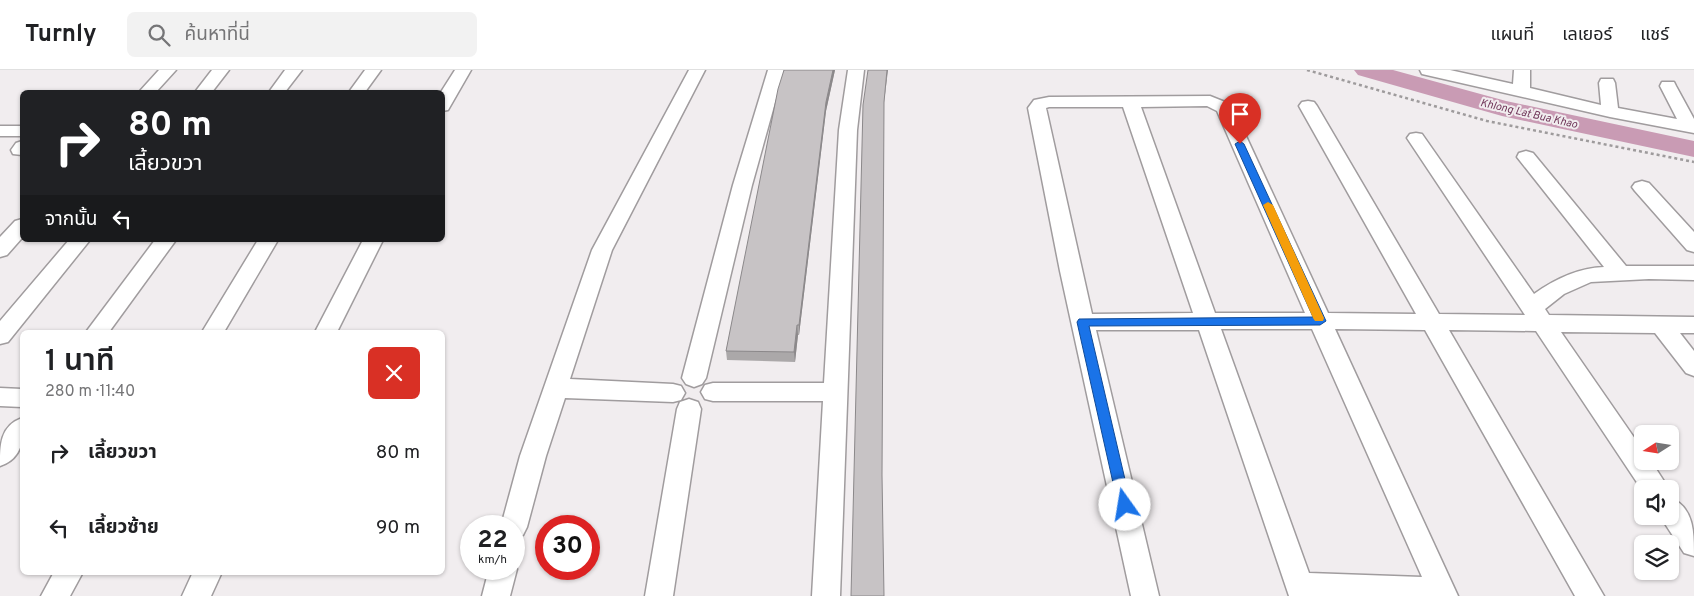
<!DOCTYPE html>
<html lang="th">
<meta charset="utf-8">
<style>
body{margin:0;font-family:Overpass,"Noto Sans Thai",sans-serif;background:#f2f2f2;color:#202124;height:100vh;display:flex;flex-direction:column;font-size:19px;white-space:nowrap}
*{box-sizing:border-box;margin:0}
p{font-size:16px;color:#757577}
.icon{flex:none;width:28px;height:28px;fill:none;stroke:currentColor;stroke-width:2;stroke-linecap:round;stroke-linejoin:round}
.map{position:relative;flex:1;overflow:hidden}
.panel{position:absolute;left:20px;top:260px;width:425px;height:245px;display:flex;flex-direction:column;background:#fff;border-radius:8px;box-shadow:0 1px 4px #0004}
.panel>*{flex:none}
.banner{position:absolute;left:20px;top:20px;width:425px;height:152px;border-radius:8px;box-shadow:0 1px 4px #0004;background:#202124;color:#fff;overflow:hidden}
.needle{width:32px;rotate:258deg}
.tools{position:absolute;left:1634px;top:355px;display:grid;gap:10px}
.tools a{display:grid;place-items:center;width:45px;height:45px;border-radius:8px;background:#fff;box-shadow:0 1px 4px #0004;font-size:25px}
.speed{position:absolute;left:460px;top:445px;display:flex;gap:10px;font-size:25px;font-weight:700;text-align:center}
.speed>*{display:grid;place-content:center;width:65px;height:65px;border-radius:50%;background:#fff;box-shadow:0 1px 4px #0004;line-height:1}
.speed small{font-size:12px;font-weight:400}
.speed .limit{border:8px solid #d22;background:#fff;color:#111}
.pin{position:absolute;display:grid;place-items:center;width:42px;height:42px;color:#fff;margin:-51px -21px;border-radius:50% 50% 50% 0;rotate:-45deg;box-shadow:0 0 5px #0007}
.pin .icon{rotate:45deg}
.me{position:absolute;width:55px;margin:-28px;rotate:347deg;stroke-linejoin:round;filter:drop-shadow(0 0 4px #0008)}
.turn{display:flex;align-items:center;gap:18px;height:105px;padding:0 25px;font-size:22px}
.turn .icon{width:65px;height:65px;stroke-width:2.5}
.turn b{display:block;font-size:35px;line-height:42px}
.then{display:flex;align-items:center;height:48px;padding:0 25px;background:#0003;gap:10px;font-size:19px}
.round{display:grid;place-items:center;flex:none;width:52px;height:52px;border-radius:8px;background:#f2f2f2}
.head{display:flex;align-items:center;justify-content:space-between;height:85px;padding:0 25px}
h1{font-size:30px;font-weight:600;line-height:38px}
ul{padding:0;list-style:none}
li{display:flex;align-items:center;gap:15px;height:75px;padding:0 25px}
li div{flex:1}
li b{display:block;font-size:19px}
li em{font-style:normal}
header{display:flex;align-items:center;gap:30px;box-sizing:border-box;height:70px;padding:0 25px;background:#fff;border-bottom:1px solid #e0e0e0}
header strong{font-size:24px}
nav{display:flex;gap:28px;margin-inline-start:auto;font-size:18px}
.search{width:350px;height:45px;background:#f2f2f2;display:flex;align-items:center;gap:12px;box-sizing:border-box;padding:0 18px;border-radius:8px;color:#757577;font-size:19px}
.map>svg:first-child{display:block}
</style>
<header>
<strong>Turnly</strong>
<div class="search"><svg class="icon" aria-label="search" viewBox="0 0 24 24"><circle cx="10" cy="10" r="6"/><path d="M15 15l6 6"/></svg>ค้นหาที่นี่</div>
<nav><a>แผนที่</a><a>เลเยอร์</a><a>แชร์</a></nav>
</header>
<div class="map">
<svg width="1694" height="526" viewBox="0 0 1694 526">
<rect width="100%" height="100%" fill="#f1edef"/>
<g fill="none" stroke-linecap="round" stroke-linejoin="round">
<!-- river -->
<path fill="#c99bb4" fill-rule="evenodd" d="M1354 0H1393L1506 31 1694 71V87L1502 46 1358 5Z"/>
<defs>
<path id="minor" d="M159 0H176L156 22H139Z
M212 0H229L212 22H195Z
M285 0H302L285 22H269Z
M365 0H381L365 22H349Z
M455 0H471L448 40 442 41 441 22Z
M689 0H705L612 180 570 309 673 314 681 316 685 323 681 330 673 332 565 328 546 386 527 457 523 465 514 469V456H501L520 386 592 180Z
M768 0H784L752 115 706 308 702 314 694 317 686 314 682 308 733 115Z
M848 0H864L857 60 840 526H812L823 331H713L705 329 701 322 705 315 713 313H824L839 60Z
M1420 0H1450L1513 14 1514 0H1530V18L1601 35 1599 13 1601 9H1613L1615 13 1618 38 1677 49 1660 16 1662 12H1674L1676 16 1694 49V63L1610 47 1422 4Z
M1210 26 1230 34 1233 38 1328 243 1416 244 1299 36 1302 32 1308 31 1314 32 1317 36 1439 244 1525 245 1407 68 1410 64 1416 63 1422 64 1534 224C1555 209 1578 198 1604 197L1517 87 1519 83 1526 81 1533 83 1626 196H1694V210L1649 209 1591 212 1564 224 1545 239 1549 245 1694 247V263H1680L1694 281V306L1686 303 1655 263 1561 262 1642 379V391H1651L1669 419H1642V420L1536 261 1449 260 1604 526H1575L1425 260 1335 259 1458 526H1289L1199 260H1096L1159 526H1131L1060 201 1028 38 1034 30 1049 27ZM1207 36 1217 41 1305 243H1215L1141 37ZM1049 37H1123L1193 243 1092 244 1046 38ZM1221 259H1312L1422 507 1309 503Z
M0 56H22V66H0Z
M22 71V85L13 84 11 80 16 73Z
M1642 111 1649 113 1694 162V182L1687 180 1635 121 1632 117 1635 113Z
M22 149V168L7 185 0 187V167L15 151Z
M69 170H90L8 272 0 274V251Z
M155 170H176L109 262H86Z
M258 170H278L224 262H202Z
M363 170H383L337 262H315Z
M0 318 22 319V337L0 336Z
M689 329 698 332 701 339 673 526H645L677 339 680 332Z
M22 348C25 368 22 389 0 396 0 375 0 356 22 348Z
M1670 428C1694 437 1694 462 1694 486L1684 483 1660 446H1670Z
M514 492 517 499 510 526H482L489 499H514Z
M54 502H83L70 526H41Z
M193 502H222L211 526H182Z"/>
</defs>
<!-- minor casing -->
<use href="#minor" stroke="#a09c9e" stroke-width="3"/>
<!-- path -->
<path stroke="#9e9b9c" stroke-width="2.5" stroke-dasharray="3 3" stroke-linecap="butt" d="M1307 0 1487 51 1694 92"/>
<!-- minor -->
<use href="#minor" fill="#fff" fill-rule="evenodd"/>
</g>
<!-- wall -->
<path fill="#aba8a9" d="M784 0H835L826 41 799 265H798L795 292 727 290 726 281Z"/>
<!-- shaded-wall -->
<path fill="#8b888a" d="M833 0H835L826 41 799 265V255L826 32Z
M887 0H888L883 41 884 32Z
M797 255 798 265 795 292 794 282Z"/>
<!-- building -->
<path fill="#c7c3c5" stroke="#8b888a" d="M784 0H833L826 32 799 255H797L794 282 726 281 778 19Z
M868 0H887L884 32 882 405 884 526H851L863 35Z"/>
<!-- route -->
<path fill="#1a73e8" stroke="#114b97" d="M1240 71 1244 74 1326 251 1320 255 1089 256 1131 435 1129 439 1125 440 1120 439 1118 435 1077 252 1079 249 1313 247 1235 74Z"/>
<!-- slow -->
<path fill="#f59e0b" d="M1268 132 1273 135 1324 248 1323 251H1315L1313 248 1263 135Z"/>
<g text-anchor="middle" stroke-width="4" stroke-linejoin="round" paint-order="stroke">
<!-- far-water labels -->
<g font-size="11" font-style="italic" fill="#703659" stroke="#f1edef">
<text transform="translate(1529 43) rotate(13)" y="4">Khlong Lat Bua Khao</text>
</g>
</g>
</svg>
<div class="tools">
<a><svg class="needle" viewBox="-14 -14 28 28"><path d="M0-13l5 13h-10z" fill="#e53935"/><path d="M0 13l5-13h-10z" fill="#757577"/></svg></a>
<a><svg class="icon" aria-label="sound" viewBox="0 0 24 24"><path d="M4 9h4l5-4v14l-5-4H4zM17 9q2 3 0 6"/></svg></a>
<a><svg class="icon" aria-label="layers" viewBox="0 0 24 24"><path d="M12 4l9 5-9 5-9-5zM3 14l9 5 9-5"/></svg></a>
</div>
<div class="speed"><div>22<small>km/h</small></div><div class="limit">30</div></div>
<div class="pin" style="left:1240px;top:74px;background:#d93025"><svg class="icon" aria-label="arrive" viewBox="0 0 24 24"><path d="M6 21V4h12l-3 4 3 4H6"/></svg></div>
<svg class="me" style="left:1125px;top:435px" viewBox="-20 -20 40 40"><circle r="19" fill="#fff"/><path d="M0-13L10 11 0 6-10 11z" fill="#1a73e8"/></svg>
<div class="banner">
<div class="turn"><svg class="icon" aria-label="right" viewBox="0 0 24 24"><path d="M7 20v-9h11M14 6l5 5-5 5"/></svg><div><b>80 m</b>เลี้ยวขวา</div></div>
<div class="then">จากนั้น<svg class="icon" aria-label="left" viewBox="0 0 24 24"><path d="M17 20v-9H6M10 6l-5 5 5 5"/></svg></div>
</div>
<section class="panel">
<div class="head"><div><h1>1 นาที</h1><p>280 m · 11:40</p></div><a class="round" style="background:#d93025;color:#fff"><svg class="icon" aria-label="close" viewBox="0 0 24 24"><path d="M6 6l12 12M18 6L6 18"/></svg></a></div>
<ul>
<li><svg class="icon" aria-label="right" viewBox="0 0 24 24"><path d="M7 20v-9h11M14 6l5 5-5 5"/></svg><div><b>เลี้ยวขวา</b></div><em>80 m</em></li>
<li><svg class="icon" aria-label="left" viewBox="0 0 24 24"><path d="M17 20v-9H6M10 6l-5 5 5 5"/></svg><div><b>เลี้ยวซ้าย</b></div><em>90 m</em></li>
</ul>
</section>
</div>
